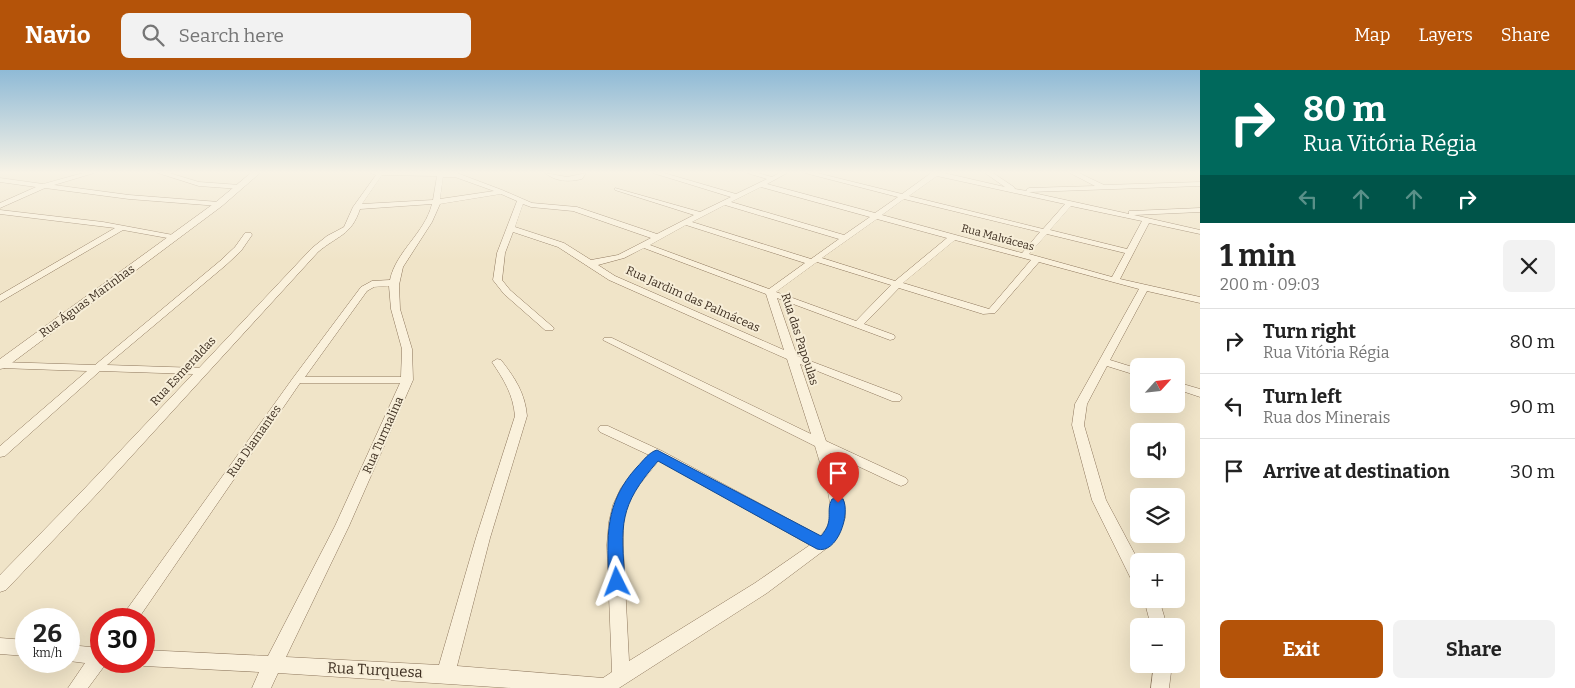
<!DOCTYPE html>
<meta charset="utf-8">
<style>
body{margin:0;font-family:Bitter,serif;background:#f2f2f2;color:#222;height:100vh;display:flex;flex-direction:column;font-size:19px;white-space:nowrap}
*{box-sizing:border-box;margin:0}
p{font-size:16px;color:#767676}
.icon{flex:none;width:28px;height:28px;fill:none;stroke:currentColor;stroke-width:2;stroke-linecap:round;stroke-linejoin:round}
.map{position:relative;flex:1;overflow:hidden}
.details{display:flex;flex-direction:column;background:#fff;width:375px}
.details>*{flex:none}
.top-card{background:#00695c;color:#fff;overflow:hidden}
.needle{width:32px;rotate:63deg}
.fabs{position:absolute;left:1130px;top:288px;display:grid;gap:10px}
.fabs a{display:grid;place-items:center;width:55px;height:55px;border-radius:8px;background:#fff;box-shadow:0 5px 20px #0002;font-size:25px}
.speed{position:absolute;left:15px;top:538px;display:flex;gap:10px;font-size:25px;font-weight:700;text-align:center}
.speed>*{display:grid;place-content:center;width:65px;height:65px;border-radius:50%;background:#fff;box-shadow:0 5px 20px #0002;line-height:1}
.speed small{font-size:12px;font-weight:400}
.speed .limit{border:8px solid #d22;background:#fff;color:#111}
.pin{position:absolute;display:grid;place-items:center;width:42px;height:42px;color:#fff;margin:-51px -21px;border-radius:50% 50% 50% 0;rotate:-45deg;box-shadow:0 0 5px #0007}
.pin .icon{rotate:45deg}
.me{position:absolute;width:55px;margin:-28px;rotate:357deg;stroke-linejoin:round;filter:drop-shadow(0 0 4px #0008)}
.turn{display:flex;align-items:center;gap:18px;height:105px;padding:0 20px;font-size:22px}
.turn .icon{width:65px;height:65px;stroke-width:2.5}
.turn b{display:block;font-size:35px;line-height:42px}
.lanes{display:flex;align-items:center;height:48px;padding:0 20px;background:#0003;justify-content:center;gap:25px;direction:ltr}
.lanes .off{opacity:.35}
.round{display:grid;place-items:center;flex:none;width:52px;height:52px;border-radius:8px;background:#f2f2f2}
.overview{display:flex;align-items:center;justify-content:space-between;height:85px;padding:0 20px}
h1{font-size:30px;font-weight:700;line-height:38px}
.action{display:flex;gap:10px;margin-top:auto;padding:10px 20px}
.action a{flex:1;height:58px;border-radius:8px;background:#b45309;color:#fff;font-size:20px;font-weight:700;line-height:58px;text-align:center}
.action a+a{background:#f2f2f2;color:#222}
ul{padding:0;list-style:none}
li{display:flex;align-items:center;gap:15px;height:65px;padding:0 20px;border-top:1px solid #e0e0e0}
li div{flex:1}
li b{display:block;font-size:19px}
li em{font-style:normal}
header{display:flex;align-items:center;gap:30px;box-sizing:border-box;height:70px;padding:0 25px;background:#b45309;color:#fff}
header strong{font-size:24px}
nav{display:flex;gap:28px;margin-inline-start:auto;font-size:18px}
.search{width:350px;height:45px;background:#f2f2f2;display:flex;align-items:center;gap:12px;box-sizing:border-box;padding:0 18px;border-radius:8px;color:#767676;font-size:19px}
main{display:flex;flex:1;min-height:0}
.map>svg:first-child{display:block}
</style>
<header>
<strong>Navio</strong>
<div class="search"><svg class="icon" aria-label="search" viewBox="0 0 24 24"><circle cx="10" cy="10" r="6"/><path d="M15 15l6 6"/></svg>Search here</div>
<nav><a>Map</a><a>Layers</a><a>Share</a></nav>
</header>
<main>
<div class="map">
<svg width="1200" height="618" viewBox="0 0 1200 618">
<rect width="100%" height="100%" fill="#f0e4c8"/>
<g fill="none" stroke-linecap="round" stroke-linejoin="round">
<defs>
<path id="minor" d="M83 103H94L54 115 129 125 219 132 223 134 219 136 129 129 45 118 0 138V133L36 117 0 112V108L43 114Z
M158 103H169L199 112 240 115 243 117 240 119 199 116Z
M371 103H457L502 120 532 133 577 137 657 164 694 145 615 120V118L700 142 731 127 653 103H664L736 124 767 109 747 103H758L772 107 779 103H787L767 114 875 143 898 127 805 103H817L902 124 931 103H944L1005 117 985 103H993L1014 117 1015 119 1027 121 1026 120 1029 118 1095 116 1070 103H1079L1104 115 1200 112V116L1029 122 1129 144V141H1132L1200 138V142L1134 145 1200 160V164L1149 153 1120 209 1200 227V233L1147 221 1110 290 1139 299V306L1107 296 1087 334 1084 355 1106 430 1139 492V515L1133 513 1092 430 1072 355 1075 334 1139 219 1039 192 995 243 983 244 899 218 864 254 894 265 895 267 894 269 890 270 777 228 797 286 900 325 902 328 900 331H892L800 294 826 371 906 408 908 411 906 414 901 416 896 414 830 383 844 433 845 448 838 466 827 478 767 523 619 618H511L278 603 271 618H252L259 602 144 596 138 594 137 591H144V580L268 586 335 456 400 313H300L138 549H120L293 308 361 217 372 211 390 210C396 181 425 163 432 134L360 139C351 166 338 165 318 182L96 425 6 520 0 522V505L86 417 193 304 100 301 5 386 0 387V376L87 301 0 298V292L95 295 220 191 235 177 245 163H251L252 165 241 181 226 195 107 295 199 298 312 178 327 166 344 157 353 137 376 105ZM382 105 437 106 433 130 362 134ZM937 106 1065 134 1043 159 909 126ZM443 107H455L494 121 440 129ZM761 117 870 147 844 165 731 132ZM501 124 517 131 497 183 493 210 504 224 545 260H553L554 258 510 220 502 210 505 183 513 162 558 177 609 210 787 289 811 364 612 268H604L603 270 815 376C820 394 834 433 830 449 829 456 825 461 820 466L662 381 608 356H600L598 359 600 362 649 385 621 418 613 435 609 452 607 475 612 602 603 608 457 596 490 468 527 346C525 323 515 308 501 290L497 289 492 292C504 310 513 324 515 346L476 468 439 595 286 587 349 456 413 310 412 279 400 239 399 215 403 197 432 152 440 134ZM904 129 1040 162 1022 183 882 145ZM523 134 531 137 573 141 651 168 618 185 591 190 564 173 515 157ZM725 135 839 169 811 189 692 152ZM1071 136 1142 151 1127 179 1050 160ZM877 149 947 168 895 211 822 188ZM686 155 805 193 769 219 650 175ZM1047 164 1125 183 1112 207 1029 184ZM955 170 1031 190 989 239 903 213ZM644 178 766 224 784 280 615 206 598 195 624 188ZM817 192 891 215 856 251 776 222ZM389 216 391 239 402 279 401 307H305L367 221 374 217ZM659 391 810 475 755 513 629 591 623 475V452L627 435 632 424Z
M545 103 567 107 586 103 582 109C569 112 556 112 545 103Z
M0 140 103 152 173 165 177 167 173 169 123 160 0 232V225L115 158 0 144Z
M1176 312 1200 319V327L1176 319Z
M1142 529H1159L1167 556H1151L1146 537Z
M0 568 26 570V586L0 584Z
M69 575 101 578V591H108L88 618H68L85 593 69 591Z
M1154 594H1172L1169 618H1151Z"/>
<path id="tertiary" d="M251 103H260L222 136 5 298 0 299V289L216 132Z"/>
</defs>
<!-- minor casing -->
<use href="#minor" stroke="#8d765c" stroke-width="1"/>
<!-- tertiary casing -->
<use href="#tertiary" stroke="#8d765c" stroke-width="1"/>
<!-- minor -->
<use href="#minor" fill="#faf1dc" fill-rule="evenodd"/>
<!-- tertiary -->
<use href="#tertiary" fill="#faf1dc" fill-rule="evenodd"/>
</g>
<!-- sky -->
<linearGradient id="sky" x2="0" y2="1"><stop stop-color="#8fbad6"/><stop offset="0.54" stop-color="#f8f3e6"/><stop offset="1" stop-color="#f8f3e6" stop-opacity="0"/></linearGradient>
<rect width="1200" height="190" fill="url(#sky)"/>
<!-- route -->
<path fill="#1a73e8" stroke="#114b97" d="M657 380 821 466C835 450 825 442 832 429L838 428 843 429C851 444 837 485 817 479L658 391C618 437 621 454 625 512L623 517 617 519 611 517 609 512C607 468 604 433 637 397 643 391 649 382 657 380Z"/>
<g text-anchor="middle" stroke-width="4" stroke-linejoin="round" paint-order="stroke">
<!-- far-street labels -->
<g font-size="11" fill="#3d2e20" stroke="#f7eed8">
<text transform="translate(998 167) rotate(15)" y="4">Rua Malváceas</text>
</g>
<!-- street labels -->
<g font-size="12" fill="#3d2e20" stroke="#f7eed8">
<text transform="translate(693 229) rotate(24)" y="4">Rua Jardim das Palmáceas</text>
<text transform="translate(87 231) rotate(-36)" y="4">Rua Águas Marinhas</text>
<text transform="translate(800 269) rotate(72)" y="4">Rua das Papoulas</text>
<text transform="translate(183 301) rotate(-47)" y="4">Rua Esmeraldas</text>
<text transform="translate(383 365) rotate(-66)" y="4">Rua Turmalina</text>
<text transform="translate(254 371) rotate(-55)" y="4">Rua Diamantes</text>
</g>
<!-- near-street labels -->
<g font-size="15" fill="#3d2e20" stroke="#f7eed8">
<text transform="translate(375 600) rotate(3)" y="5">Rua Turquesa</text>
</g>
</g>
</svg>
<div class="fabs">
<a><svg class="needle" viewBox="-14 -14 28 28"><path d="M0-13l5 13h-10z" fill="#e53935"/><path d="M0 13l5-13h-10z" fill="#767676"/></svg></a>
<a><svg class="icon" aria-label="sound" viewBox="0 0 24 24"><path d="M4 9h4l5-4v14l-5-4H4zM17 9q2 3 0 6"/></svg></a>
<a><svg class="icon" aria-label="layers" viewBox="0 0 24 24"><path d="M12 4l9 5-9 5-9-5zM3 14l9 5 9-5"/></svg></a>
<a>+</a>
<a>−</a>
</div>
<div class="speed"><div>26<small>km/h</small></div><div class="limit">30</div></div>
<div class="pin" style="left:838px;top:433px;background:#d93025"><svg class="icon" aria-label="arrive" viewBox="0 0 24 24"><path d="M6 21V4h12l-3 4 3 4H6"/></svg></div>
<svg class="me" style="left:617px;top:512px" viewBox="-20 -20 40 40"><path d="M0-17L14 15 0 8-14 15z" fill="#1a73e8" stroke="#fff" stroke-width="4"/></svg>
</div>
<section class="details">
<div class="top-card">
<div class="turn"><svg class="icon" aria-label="right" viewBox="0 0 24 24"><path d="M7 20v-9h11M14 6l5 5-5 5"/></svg><div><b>80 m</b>Rua Vitória Régia</div></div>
<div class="lanes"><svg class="icon off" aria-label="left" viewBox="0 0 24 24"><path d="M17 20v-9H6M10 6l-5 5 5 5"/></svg><svg class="icon off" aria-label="ahead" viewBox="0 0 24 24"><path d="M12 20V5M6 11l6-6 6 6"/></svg><svg class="icon off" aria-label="ahead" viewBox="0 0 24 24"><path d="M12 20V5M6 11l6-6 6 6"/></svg><svg class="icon" aria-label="right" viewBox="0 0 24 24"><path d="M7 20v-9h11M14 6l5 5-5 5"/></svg></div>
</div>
<div class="overview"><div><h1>1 min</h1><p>200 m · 09:03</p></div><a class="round"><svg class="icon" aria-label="close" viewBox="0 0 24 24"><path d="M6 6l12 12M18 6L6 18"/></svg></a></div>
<ul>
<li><svg class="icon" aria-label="right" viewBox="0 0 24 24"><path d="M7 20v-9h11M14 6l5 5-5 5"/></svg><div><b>Turn right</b><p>Rua Vitória Régia</p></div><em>80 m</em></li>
<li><svg class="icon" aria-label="left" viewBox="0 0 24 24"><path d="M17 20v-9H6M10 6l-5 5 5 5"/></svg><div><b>Turn left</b><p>Rua dos Minerais</p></div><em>90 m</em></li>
<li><svg class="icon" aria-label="arrive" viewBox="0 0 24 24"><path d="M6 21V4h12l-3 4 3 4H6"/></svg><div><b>Arrive at destination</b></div><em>30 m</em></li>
</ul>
<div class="action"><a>Exit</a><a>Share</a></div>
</section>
</main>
